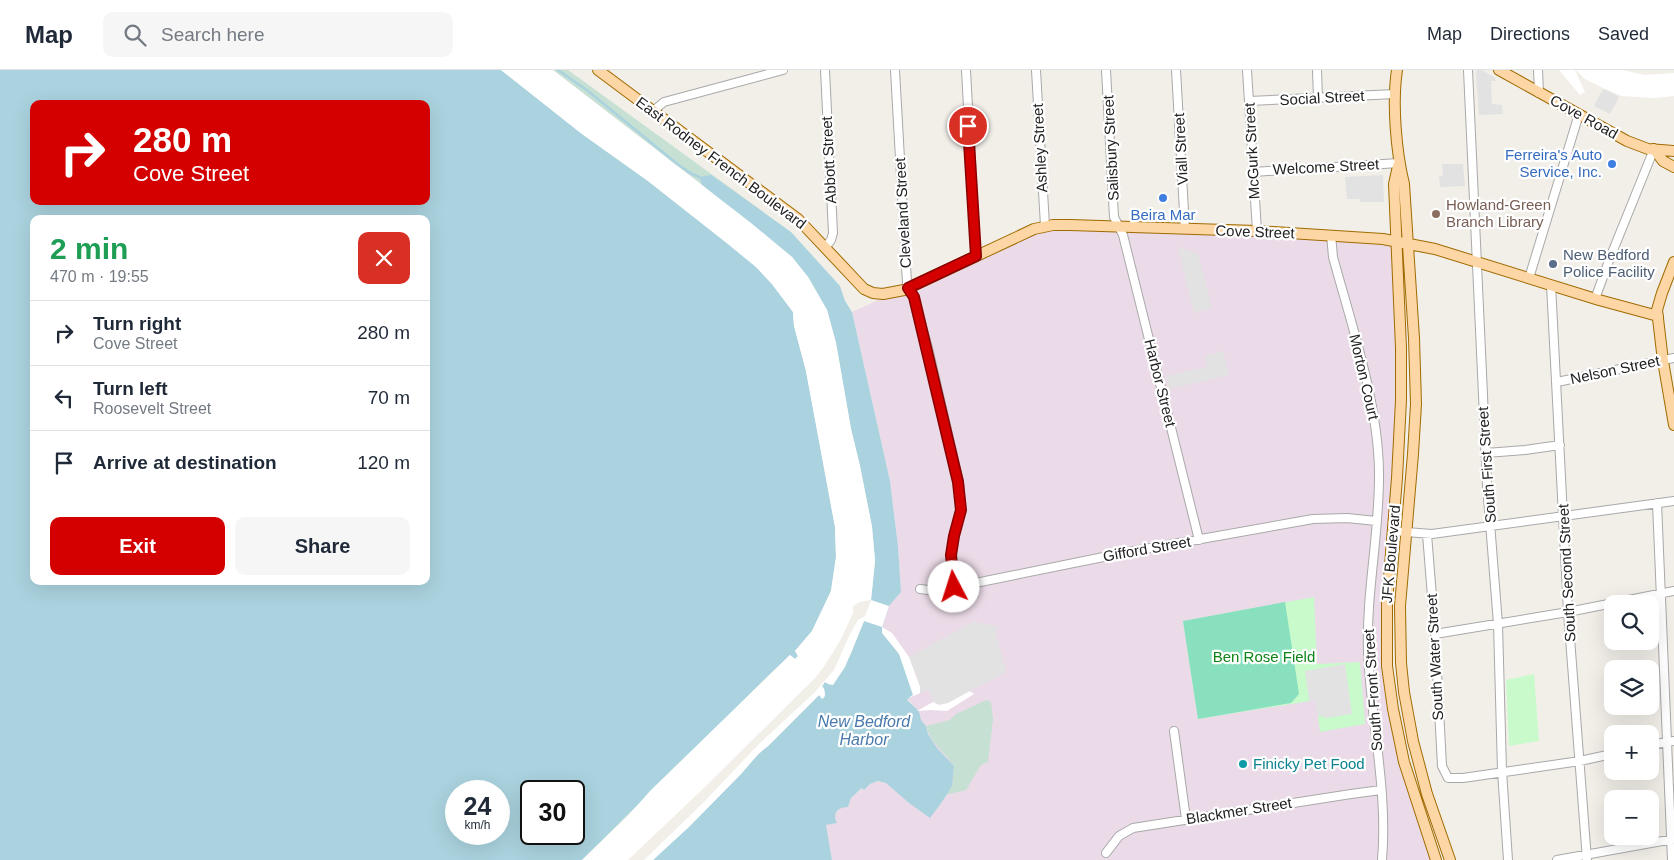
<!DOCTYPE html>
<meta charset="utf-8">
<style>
body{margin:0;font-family:Arial,sans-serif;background:#f6f6f7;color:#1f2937;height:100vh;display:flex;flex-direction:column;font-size:19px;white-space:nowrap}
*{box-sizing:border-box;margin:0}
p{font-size:16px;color:#747a83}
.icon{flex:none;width:28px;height:28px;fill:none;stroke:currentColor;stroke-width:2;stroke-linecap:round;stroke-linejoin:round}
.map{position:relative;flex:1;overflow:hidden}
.side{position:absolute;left:30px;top:145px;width:400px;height:370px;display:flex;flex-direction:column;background:#fff;border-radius:10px;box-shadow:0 5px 20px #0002}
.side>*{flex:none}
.guide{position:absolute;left:30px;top:30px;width:400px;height:105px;border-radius:10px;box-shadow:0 5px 20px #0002;background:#d40000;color:#fff;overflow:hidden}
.tools{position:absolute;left:1604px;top:525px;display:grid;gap:10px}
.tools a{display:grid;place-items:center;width:55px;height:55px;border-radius:10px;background:#fff;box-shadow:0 5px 20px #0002;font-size:25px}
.speed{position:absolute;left:445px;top:710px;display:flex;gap:10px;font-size:25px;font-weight:700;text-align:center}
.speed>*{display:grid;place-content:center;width:65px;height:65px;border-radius:50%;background:#fff;box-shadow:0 5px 20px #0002;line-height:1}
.speed small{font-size:12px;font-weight:400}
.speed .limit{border:2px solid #111;border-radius:8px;background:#fff;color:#111}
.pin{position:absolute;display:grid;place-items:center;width:42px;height:42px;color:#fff;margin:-21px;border:2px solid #fff;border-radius:50%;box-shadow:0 1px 5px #0007}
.me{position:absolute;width:55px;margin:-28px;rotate:355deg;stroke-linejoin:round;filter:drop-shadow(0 0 4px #0008)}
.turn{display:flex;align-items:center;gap:18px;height:105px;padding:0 20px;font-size:22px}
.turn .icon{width:65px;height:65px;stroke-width:2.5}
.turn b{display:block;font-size:35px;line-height:42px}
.round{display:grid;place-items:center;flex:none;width:52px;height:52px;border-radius:10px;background:#f6f6f7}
.headline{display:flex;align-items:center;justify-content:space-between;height:85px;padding:0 20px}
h1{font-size:30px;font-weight:700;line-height:38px;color:#1e9e55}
.primary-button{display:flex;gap:10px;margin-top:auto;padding:10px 20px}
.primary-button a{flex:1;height:58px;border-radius:10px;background:#d40000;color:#fff;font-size:20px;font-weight:700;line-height:58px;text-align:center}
.primary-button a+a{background:#f6f6f7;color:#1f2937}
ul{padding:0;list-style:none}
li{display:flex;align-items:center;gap:15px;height:65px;padding:0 20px;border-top:1px solid #e0e1e3}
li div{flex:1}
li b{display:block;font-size:19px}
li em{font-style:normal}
header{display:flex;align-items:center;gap:30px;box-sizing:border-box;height:70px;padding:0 25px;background:#fff;border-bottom:1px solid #e0e1e3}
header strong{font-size:24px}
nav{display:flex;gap:28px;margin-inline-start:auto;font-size:18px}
.search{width:350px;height:45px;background:#f6f6f7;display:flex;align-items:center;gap:12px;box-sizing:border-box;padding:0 18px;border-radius:10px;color:#747a83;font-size:19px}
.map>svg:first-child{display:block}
</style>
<header>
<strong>Map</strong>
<div class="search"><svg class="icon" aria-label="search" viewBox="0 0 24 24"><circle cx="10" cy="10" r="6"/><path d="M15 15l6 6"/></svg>Search here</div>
<nav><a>Map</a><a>Directions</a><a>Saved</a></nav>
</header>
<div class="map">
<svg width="1674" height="790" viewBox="0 0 1674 790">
<rect width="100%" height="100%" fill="#f2efe9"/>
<!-- industrial -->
<path fill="#ebdbe8" d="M1039 157 1397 171 1400 251 1387 533 1390 624 1436 790H832L826 755 837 753 835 746 836 742 842 737H848L851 728 863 718 864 720 870 714 878 711 887 713 909 733 942 732 946 725 926 656 921 650 919 641 907 629 882 557 889 536 901 522 898 476 890 411 852 242Z"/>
<!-- wetland -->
<path fill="#c6e0d4" d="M553 0H568L765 143 731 137Z
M986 630 991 632 993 649 988 692 981 695 966 720 946 725 952 716 954 696C944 682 931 673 926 656L950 650 956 644Z"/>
<!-- park -->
<path fill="#c8facc" d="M1314 527 1317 594 1360 592 1365 654 1320 662 1316 630 1198 649 1183 551Z
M1534 604 1539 671 1509 676 1506 610Z"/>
<!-- pitch -->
<path fill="#88e0be" d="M1285 532 1299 624 1291 633 1198 649 1183 551Z"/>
<!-- parking -->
<path fill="#e2e2e2" d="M1478 0H1482L1495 8 1496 11H1491L1492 34 1502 35 1503 44 1479 45 1476 2Z
M1604 19 1619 27 1610 44 1594 36 1600 24Z
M1442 94H1463L1465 116 1440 117 1439 106H1443Z
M1383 105 1384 132H1360V129H1347L1345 107Z
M1178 177 1198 184 1212 238 1194 243Z
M1223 281 1229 305 1169 319 1166 306 1207 297 1205 286Z
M973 552 997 556 996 564 1006 602 948 633 939 635 934 632 928 620 920 623 919 611 909 587Z
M1345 594 1352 644 1326 648 1318 645 1316 631H1309L1305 601Z"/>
<!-- water -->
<path fill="#aad3df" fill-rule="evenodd" d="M0 0H501L582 64 648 111 728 174 756 197 772 214 793 242 794 256 806 301 835 457 836 487 831 521 812 561 795 581 798 586 795 589 790 585 770 604 582 790H0ZM34 34H426V131H34ZM34 149H426V511H34ZM456 721H499V764H456ZM531 721H574V764H531Z
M711 105 791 162 840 216 845 231 852 242 890 411 898 476 901 522 889 536 882 557 892 568 918 622 907 630 919 641 921 650 926 656 928 664 937 678 954 696 952 716 942 732 930 748 909 733 886 713 878 711 870 714 864 720 862 718 851 728 848 737C838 737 832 743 837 753L826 755 832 790H653C680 764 707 738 733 712 745 700 755 686 768 676L820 624 823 629C826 624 825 619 822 616L825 612 833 614 850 586 864 551 871 530 875 491 872 457 860 396 851 359 836 273 827 240 808 207 792 187 702 115 699 107Z"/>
<!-- pier -->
<path fill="#fff" d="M501 0H553L751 153 792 187 808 207 827 240 836 273 851 359 860 396 872 457 875 491 871 530 889 536 882 557 892 563 909 587 920 617V623L907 629 913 625 899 584 882 563V557L864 551 845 597 833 615 828 614 825 612 822 616 824 619 825 626 822 629 819 625 768 676 759 683 742 703 689 757 653 790H644L703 733 759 674 815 622 834 600 850 564 858 550 865 546 871 530 860 532 853 536V543L840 571 823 598 815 608 707 715 628 790H582L627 747 650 721 790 585 795 589 798 586 795 581 812 561 831 521 836 487 835 457 806 301 794 256 793 242 772 214 756 197 728 174 648 111 582 64Z
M1559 0H1575L1585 22 1580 25Z
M1576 0H1623L1644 5 1674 3V26L1654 28 1622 26 1603 18 1585 9Z
M970 621 974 624 947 641 931 640 917 641 933 632 939 635 948 633Z"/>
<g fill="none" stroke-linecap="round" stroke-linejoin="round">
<!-- stream -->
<path stroke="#aad3df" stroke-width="2.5" d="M558 0 588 21 676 93 690 103 699 107"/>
<defs>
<path id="minor" d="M825 0 833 163 831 170 825 178
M895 0 907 213 908 218 914 227 928 278 959 412 961 440 954 466 951 485 954 517
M966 0 976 185
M1036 0 1045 156
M1106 0 1114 147 1123 165 1199 470
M1176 0 1185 159
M1247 0 1257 161
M1317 0 1318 28
M1468 0 1482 303 1487 415 1498 554 1502 701 1508 790
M1538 0 1539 23
M1249 31 1395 24
M653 41 664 32 783 0
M1253 102 1399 93
M1331 165 1333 187C1351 253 1378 332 1379 401 1380 462 1366 521 1368 582 1371 652 1388 721 1382 790
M1529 208 1579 44
M1551 215 1568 542 1587 790
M1595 229 1610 188 1654 79
M1557 312 1674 288
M1486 383 1525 380 1560 375
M1657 433 1672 790
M1393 461 1432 464 1674 431
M1427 464 1435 564 1442 696 1448 708H1463L1580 691 1612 684
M920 519 936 521 1128 482 1313 449 1347 448 1376 451
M1435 564 1568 542 1674 521
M1174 661 1186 749
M1650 675 1674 671
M1106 783 1119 766 1133 758 1351 724 1381 720
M1557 790 1674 769"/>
<path id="major" d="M598 0 798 149 864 219 873 223 883 224 904 220 1034 159 1053 155H1070L1257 161 1383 169 1435 179 1599 230 1658 246
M1397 0C1392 33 1396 81 1404 114L1414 268 1416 334 1413 384 1400 536 1401 593 1404 622 1413 671 1427 724 1450 790
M1499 0 1627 71 1648 79 1674 81
M1654 79 1663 91 1674 97
M1398 96 1394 114 1401 278V330L1397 408 1387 533V596L1393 639 1404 692 1436 790
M1674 192 1662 223 1657 240 1663 291 1674 355"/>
</defs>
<!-- minor casing -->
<use href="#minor" stroke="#a9a9a9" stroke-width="10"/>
<!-- major casing -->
<use href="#major" stroke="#a06b00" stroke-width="12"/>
<!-- minor -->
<use href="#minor" stroke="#fff" stroke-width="8"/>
<!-- major -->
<use href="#major" stroke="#fcd6a4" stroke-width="10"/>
</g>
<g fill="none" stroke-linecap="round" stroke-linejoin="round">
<defs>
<path id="route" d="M954 517 951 485 954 466 961 440 958 412 914 227 908 218 976 186 968 56"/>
</defs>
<!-- route casing -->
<use href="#route" stroke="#8a0000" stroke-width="12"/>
<!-- route -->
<use href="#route" stroke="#d40000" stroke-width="9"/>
</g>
<!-- markers -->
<g fill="#3f7fe0" stroke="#fff" stroke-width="2">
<circle cx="1612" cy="94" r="5"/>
<circle cx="1163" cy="128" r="5"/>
</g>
<circle fill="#8d6e63" stroke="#fff" stroke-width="2" cx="1436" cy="144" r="5"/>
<circle fill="#5c6f8a" stroke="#fff" stroke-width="2" cx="1553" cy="194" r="5"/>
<circle fill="#0f9aa8" stroke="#fff" stroke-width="2" cx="1243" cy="694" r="5"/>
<g text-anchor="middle" stroke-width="4.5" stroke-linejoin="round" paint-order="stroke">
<!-- street labels -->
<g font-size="15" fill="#222" stroke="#fff">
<text transform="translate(1322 28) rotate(-3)" y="5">Social Street</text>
<text transform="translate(1584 47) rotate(29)" y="5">Cove Road</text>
<text transform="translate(1040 78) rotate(-93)" y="5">Ashley Street</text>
<text transform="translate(1111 78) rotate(-93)" y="5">Salisbury Street</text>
<text transform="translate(1181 79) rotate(-93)" y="5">Viall Street</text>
<text transform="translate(1252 81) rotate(-93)" y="5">McGurk Street</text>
<text transform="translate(829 90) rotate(-93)" y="5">Abbott Street</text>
<text transform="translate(721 93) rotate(37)" y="5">East Rodney French Boulevard</text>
<text transform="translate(1326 97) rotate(-3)" y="5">Welcome Street</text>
<text transform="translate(903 143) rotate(-93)" y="5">Cleveland Street</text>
<text transform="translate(1255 162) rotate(2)" y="5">Cove Street</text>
<text transform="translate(1615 300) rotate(-12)" y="5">Nelson Street</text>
<text transform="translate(1364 307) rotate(77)" y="5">Morton Court</text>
<text transform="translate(1160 313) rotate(76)" y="5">Harbor Street</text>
<text transform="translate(1487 395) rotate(-94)" y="5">South First Street</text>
<text transform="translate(1147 479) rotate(-10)" y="5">Gifford Street</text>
<text transform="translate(1391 484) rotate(-85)" y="5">JFK Boulevard</text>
<text transform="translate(1567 503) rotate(-93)" y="5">South Second Street</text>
<text transform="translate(1435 587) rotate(-93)" y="5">South Water Street</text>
<text transform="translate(1373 620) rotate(-94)" y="5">South Front Street</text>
<text transform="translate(1239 741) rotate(-9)" y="5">Blackmer Street</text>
</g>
<!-- shop labels -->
<g font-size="15" fill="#366cbe" stroke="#fff" text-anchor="end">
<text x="1602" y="90">Ferreira's Auto<tspan x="1602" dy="17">Service, Inc.</tspan></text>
<text x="1163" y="150" text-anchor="middle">Beira Mar</text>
</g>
<!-- education labels -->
<g font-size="15" fill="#785e54" stroke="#fff" text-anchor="start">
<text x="1446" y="140">Howland-Green<tspan x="1446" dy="17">Branch Library</tspan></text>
</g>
<!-- service labels -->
<g font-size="15" fill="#4e5e75" stroke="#fff" text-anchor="start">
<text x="1563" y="190">New Bedford<tspan x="1563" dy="17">Police Facility</tspan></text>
</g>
<!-- park labels -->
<g font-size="15" fill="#0c8416" stroke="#fff">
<text x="1264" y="592">Ben Rose Field</text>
</g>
<!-- culture labels -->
<g font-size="15" fill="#0d838f" stroke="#fff" text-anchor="start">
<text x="1253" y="699">Finicky Pet Food</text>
</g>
<!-- water labels -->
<g font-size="16" font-style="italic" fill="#4a7aab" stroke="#fff">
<text x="864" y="657">New Bedford<tspan x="864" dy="18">Harbor</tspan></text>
</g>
</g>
</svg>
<div class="tools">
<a><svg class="icon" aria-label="search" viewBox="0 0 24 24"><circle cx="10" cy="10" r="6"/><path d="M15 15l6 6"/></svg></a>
<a><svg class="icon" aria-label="layers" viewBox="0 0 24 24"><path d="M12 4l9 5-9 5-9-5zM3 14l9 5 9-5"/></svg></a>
<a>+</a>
<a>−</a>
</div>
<div class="speed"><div>24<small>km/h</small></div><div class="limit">30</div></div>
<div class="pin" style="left:968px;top:56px;background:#d93025"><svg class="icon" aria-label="arrive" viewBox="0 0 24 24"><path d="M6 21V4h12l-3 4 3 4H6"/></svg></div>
<svg class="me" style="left:954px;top:517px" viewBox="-20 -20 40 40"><circle r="19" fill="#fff"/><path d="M0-13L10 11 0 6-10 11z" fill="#d40000"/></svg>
<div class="guide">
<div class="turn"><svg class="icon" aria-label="right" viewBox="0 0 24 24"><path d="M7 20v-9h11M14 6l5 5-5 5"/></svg><div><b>280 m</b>Cove Street</div></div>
</div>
<section class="side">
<div class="headline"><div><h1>2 min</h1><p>470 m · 19:55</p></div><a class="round" style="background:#d93025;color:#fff"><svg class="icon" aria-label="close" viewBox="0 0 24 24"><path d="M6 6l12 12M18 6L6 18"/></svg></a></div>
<ul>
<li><svg class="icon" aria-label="right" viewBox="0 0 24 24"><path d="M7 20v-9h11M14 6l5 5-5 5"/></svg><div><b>Turn right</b><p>Cove Street</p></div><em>280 m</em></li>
<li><svg class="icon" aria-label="left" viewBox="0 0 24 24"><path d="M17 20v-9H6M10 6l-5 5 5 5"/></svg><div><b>Turn left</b><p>Roosevelt Street</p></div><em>70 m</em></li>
<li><svg class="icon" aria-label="arrive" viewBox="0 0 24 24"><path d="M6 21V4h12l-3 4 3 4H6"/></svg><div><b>Arrive at destination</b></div><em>120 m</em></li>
</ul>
<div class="primary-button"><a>Exit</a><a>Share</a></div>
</section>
</div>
